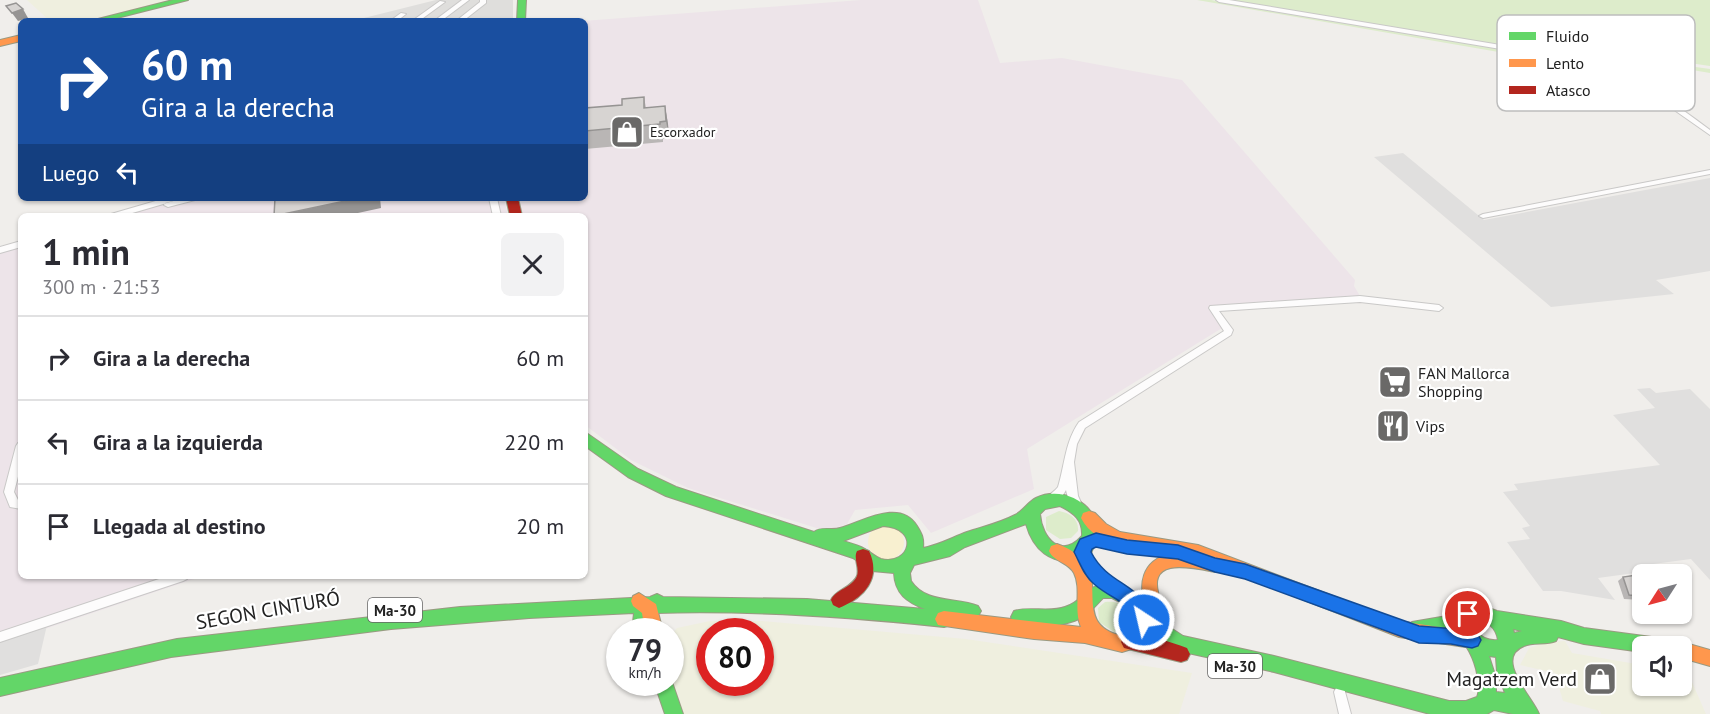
<!DOCTYPE html>
<html lang="es">
<meta charset="utf-8">
<style>
:root{--surface:#fff;--page:#f2f2f3;--text:#2b2b33;--muted:#7c7c81;--line:#e1e1e2}
body{margin:0;font-family:"PT Sans",sans-serif;background:var(--page);color:var(--text);height:100vh;display:flex;flex-direction:column;font-size:22px;white-space:nowrap}
*{box-sizing:border-box;margin:0}
p{font-size:20px;color:var(--muted)}
.icon{flex:none;width:33px;height:33px;fill:none;stroke:currentColor;stroke-width:2;stroke-linecap:round;stroke-linejoin:round}
.map{position:relative;flex:1;overflow:hidden}
.drawer{position:absolute;left:18px;top:213px;width:570px;height:366px;display:flex;flex-direction:column;background:var(--surface);border-radius:9px;box-shadow:0 2px 4px #0004}
.drawer>*{flex:none}
.top-card{position:absolute;left:18px;top:18px;width:570px;height:183px;border-radius:9px;box-shadow:0 2px 4px #0004;background:#1a4fa0;color:#fff;overflow:hidden}
.needle{width:39px;rotate:234deg}
.controls{position:absolute;left:1632px;top:564px;display:grid;gap:12px}
.controls a{display:grid;place-items:center;width:60px;height:60px;border-radius:9px;background:var(--surface);box-shadow:0 2px 4px #0004;font-size:30px}
.speed{position:absolute;left:606px;top:618px;display:flex;gap:12px;font-size:30px;font-weight:700;text-align:center}
.speed>*{display:grid;place-content:center;width:78px;height:78px;border-radius:50%;background:var(--surface);box-shadow:0 2px 4px #0004;line-height:1}
.speed small{font-size:15px;font-weight:400}
.speed .limit{border:9px solid #d22;background:#fff;color:#111}
.pin{position:absolute;display:grid;place-items:center;width:51px;height:51px;color:#fff;margin:-26px;border:3px solid #fff;border-radius:50%;box-shadow:0 2px 6px #0007}
.me{position:absolute;width:66px;margin:-33px;rotate:325deg;stroke-linejoin:round;filter:drop-shadow(0 0 4px #0008)}
.turn{display:flex;align-items:center;gap:21px;height:126px;padding:0 24px;font-size:27px}
.turn .icon{width:78px;height:78px;stroke-width:2.5}
.turn b{display:block;font-size:42px;line-height:51px}
.then{display:flex;align-items:center;height:57px;padding:0 24px;background:#0003;gap:12px;font-size:22px}
.round{display:grid;place-items:center;flex:none;width:63px;height:63px;border-radius:9px;background:var(--page)}
.head{display:flex;align-items:center;justify-content:space-between;height:102px;padding:0 24px}
h1{font-size:36px;font-weight:700;line-height:45px}
ul{padding:0;list-style:none}
li{display:flex;align-items:center;gap:18px;height:84px;padding:0 24px;border-top:2px solid var(--line)}
li div{flex:1}
li b{display:block;font-size:22px}
li em{font-style:normal}
.map>svg:first-child{display:block}
.residential{fill:#dfdedc}
.industrial{fill:#ede4e9}
.farmland{fill:#efefdf;fill-rule:evenodd}
.grass{fill:#ddeccb}
.sand{fill:#f8f0d0}
.parking{fill:#e0dfde}
.lines{fill:none;stroke-linecap:round;stroke-linejoin:round}
.street-casing{stroke:#c9c8c7;stroke-width:2}
.fast-casing{stroke:#999a82;stroke-width:2}
.slow-casing{stroke:#999a82;stroke-width:2}
.jam-casing{stroke:#999a82;stroke-width:2}
.street{fill:#fdfcfc;fill-rule:evenodd}
.fast{fill:#63d668;fill-rule:evenodd}
.slow{fill:#ff974d;fill-rule:evenodd}
.jam{fill:#b3261e;fill-rule:evenodd}
.wall{fill:#b9b6b5}
.shaded-wall{fill:#969493}
.building{fill:#d7d4d2;stroke:#969493;stroke-width:1.5}
.route{fill:#1a73e8;stroke:#114b97;stroke-width:1.5}
.labels{text-anchor:middle;dominant-baseline:central;stroke-width:4.5;stroke-linejoin:round;paint-order:stroke}
.far-poi-label{font-size:14px;fill:#222;stroke:#fff;text-anchor:start}
.shield{fill:#fff;stroke:#646464;stroke-width:1.5}
.shield-label{font-size:15px;font-weight:bold;fill:#222}
.poi-label{font-size:16px;fill:#222;stroke:#fff;text-anchor:start}
.near-street-label{font-size:20px;fill:#222;stroke:#fff}
.near-poi-label{font-size:20px;fill:#222;stroke:#fff;text-anchor:end}
.key{fill:#fff;stroke:#bdbdbd;stroke-width:1.5}
.key-label{font-size:16px;fill:#222}
</style>
<div class="map">
<svg width="1710" height="714" viewBox="0 0 1710 714">
<rect width="100%" height="100%" fill="#f0eeeb"/>
<path class="residential" d="M436,0H513V21H352Z"/>
<path class="industrial" d="M861,0H978L1000,63L1062,58L1182,80L1355,280L1354,286L1360,296L1209,306L1222,328L1027,449L1034,489L931,533L908,505L855,510L847,524L826,531L688,488L631,460L585,425V216H522L517,198H585V21H583Z
M178,198H504L508,216H119Z
M21,245V576H203L0,644V252Z"/>
<path class="farmland" d="M27,0H176L84,21H50Z
M710,621H762L966,639L1192,673L1179,714H684L671,677V635L677,628ZM710,632H760V682H710Z
M1565,641L1572,653L1642,665V686H1682V672L1688,673L1706,714H1601L1600,711L1563,701L1555,673L1520,665L1529,648L1549,642Z"/>
<path class="grass" d="M1197,0H1211L1548,57L1591,66L1592,68Z
M1229,0H1710V66L1593,49L1514,48Z
M1589,52L1710,69V73L1591,53V62L1573,56L1576,53Z
M1059,511C1070,513 1079,519 1078,531L1071,538L1060,539L1046,530V517Z
M1105,602C1119,600 1131,607 1131,622L1125,630L1114,632L1099,622L1098,608Z"/>
<path class="sand" d="M868 542a18 18 0 1 1 36 0a18 18 0 1 1-36 0Z"/>
<path class="parking" d="M1403,153L1484,220L1710,178V271L1656,280L1674,294L1551,307L1374,157Z
M1650,388L1656,393L1690,389L1710,409V580L1691,559L1653,564L1657,570L1598,578L1615,600L1561,591H1543L1507,542L1530,539L1522,528L1530,526L1503,492L1518,490L1514,484L1660,465L1613,415L1655,408L1637,389Z
M47,625L38,664L0,675V641Z"/>
<g class="lines">
<defs>
<path id="street" d="M462,0H469L441,21H434Z
M480,0H486V3L463,21H456L480,2Z
M1216,0H1229L1555,54C1578,59 1601,65 1623,74C1654,89 1682,109 1710,130V135L1670,107L1635,86L1598,69L1555,58L1219,2Z
M440,1L445,2L419,21H412Z
M401,13L406,14L397,21H390Z
M1710,170V174L1483,218L1479,216L1483,214Z
M166,198H178L177,200L122,216H110L111,214Z
M184,198H196L195,200L168,207L164,205L165,203Z
M489,198H497L501,216H493Z
M21,241V247L0,253V247Z
M1360,296L1439,305L1443,308L1439,311L1360,302L1219,311L1233,330L1231,335L1085,428L1077,444L1074,462L1078,496L1083,507L1082,510L1078,511L1074,510L1069,502L1066,490C1062,497 1056,506 1047,503L1046,500C1048,495 1054,492 1058,487C1065,464 1065,442 1079,422L1224,331L1209,308L1210,306Z
M21,442V465L14,492L18,500L21,501V509L10,507L4,492L16,446L18,443Z
M168,576H189L187,579L183,581L0,642V632Z
M1340,686L1344,688L1351,714H1339L1334,692L1336,688Z"/>
<path id="fast" d="M173,0H188L105,21H90Z
M518,0H526L525,21H517Z
M585,432L638,469L676,487L814,532C822,526 831,531 840,528C862,522 900,498 917,526C922,534 924,538 923,548C939,545 951,538 967,532C982,527 1000,523 1015,515C1023,511 1028,502 1036,498C1062,485 1098,504 1098,533C1098,541 1093,546 1091,554L1102,573L1100,578L1094,580L1088,578L1077,559C1051,566 1033,549 1026,524L965,547L950,556L914,565L910,573L911,581C926,604 956,597 978,606L981,611L978,616L972,619L951,616L953,619L950,625L944,627C849,617 753,610 657,613L650,619V632H632L634,613L529,618L391,629L171,657L0,696V678L177,639L460,607L650,597L657,594L663,597L807,599L925,609C907,602 895,594 894,573L872,571L853,558L666,496L628,477L585,446ZM1060,506C1074,513 1083,520 1082,536C1061,559 1042,539 1040,514L1045,509ZM883,526C921,528 910,566 881,559C876,557 870,552 865,549C858,545 850,543 843,541Z
M1114,582L1142,597L1160,621L1183,636L1274,656L1449,701H1466L1477,697L1478,694C1480,678 1475,660 1466,646C1462,640 1458,636 1456,629L1431,635L1418,636L1412,634L1409,628L1412,622L1447,616L1468,607L1481,605L1497,611L1561,621L1584,628L1659,638L1665,640L1668,646H1642V652L1584,644L1558,637L1556,641C1546,645 1534,642 1524,646C1493,658 1533,698 1539,714H1513L1494,710L1487,714H1430L1274,672L1179,651L1148,633L1130,607L1112,598H1103C1098,603 1094,608 1089,612C1074,627 1033,630 1014,623L1011,617L1014,611C1030,606 1049,613 1065,607C1088,599 1082,585 1114,582ZM1474,621C1487,620 1496,627 1498,640C1487,641 1481,637 1474,629ZM1513,629L1522,631L1514,633ZM1489,656L1496,657L1497,672L1505,693L1496,692V678Z
M670,678L672,682L683,714H665L654,682H670Z"/>
<path id="slow" d="M21,35V41L0,46V40Z
M1089,511L1095,513L1106,524L1120,532L1198,545L1399,621L1472,632L1478,634L1481,640L1478,646L1472,648L1399,637L1222,568L1215,572C1190,567 1143,556 1161,601C1163,607 1167,612 1170,618L1167,624L1161,626L1155,624L1152,618V628L1145,642L1138,647L1122,652L1085,643L1034,639L938,625L935,619L938,613L944,611L1081,627C1073,610 1082,589 1074,573C1068,562 1054,562 1049,551L1051,546L1057,544C1124,568 1063,622 1122,636L1133,630L1137,609L1143,607L1147,609C1137,585 1142,561 1169,554C1140,549 1096,548 1081,518L1083,513Z
M639,593L656,604L663,632H645L642,613L633,606L631,601L633,596Z
M1682,642L1710,650V666L1682,658V646H1675Z"/>
<path id="jam" d="M506,198H518L522,216H510Z
M863,549L869,551C882,578 864,598 839,608L833,605L831,600C836,589 852,588 857,576C860,567 853,559 857,551Z
M1130,634C1150,636 1169,641 1187,648L1190,654L1187,660L1181,662L1124,648L1121,642L1124,636Z"/>
</defs>
<use href="#street" class="street-casing"/>
<use href="#fast" class="fast-casing"/>
<use href="#slow" class="slow-casing"/>
<use href="#jam" class="jam-casing"/>
<use href="#street" class="street"/>
<use href="#fast" class="fast"/>
<use href="#slow" class="slow"/>
<use href="#jam" class="jam"/>
</g>
<path class="wall" d="M644,97L646,108L665,106L668,124L669,138L663,139V142L585,149V108L622,105Z
M1642,574V600L1624,599L1618,581L1623,577Z"/>
<path class="shaded-wall" d="M23,9L28,18L18,21L12,13Z
M665,106L668,124L669,138L666,121Z
M359,198H380L381,208L344,216H275Z"/>
<path class="building" d="M16,3L23,9L12,13L6,6Z
M644,97V108L665,106L666,121L660,122V124L585,131V108L622,105V99Z
M275,198H359L274,216Z
M1664,571L1667,574H1642V596L1629,595L1623,577Z"/>
<path class="route" d="M1096,533L1127,540L1178,545L1215,558L1245,564L1419,626L1456,629L1455,625L1459,612L1468,606L1474,609L1477,614L1472,624L1481,640L1478,646L1472,648L1451,644L1419,643L1245,579L1215,572L1178,559L1127,554L1096,547L1092,549L1091,552C1109,587 1142,582 1153,620L1150,625L1144,627L1138,625C1125,597 1115,602 1094,584C1084,576 1080,563 1074,552L1080,539Z"/>
<defs>
<symbol id="shop-square" viewBox="-11 -11 22 22"><rect x="-9" y="-9" width="18" height="18" rx="4" fill="#6a6968" stroke="#fff"/><path d="M-5-2.5h2.3a2.7 3.5 0 0 1 5.4 0H5L5.5 6h-11ZM-1.5-2.5h3a1.5 2.3 0 0 0-3 0Z" fill="#fff"/></symbol>
<symbol id="supermarket-square" viewBox="-11 -11 22 22"><rect x="-9" y="-9" width="18" height="18" rx="4" fill="#6a6968" stroke="#fff"/><path d="M-6-5.5h2.5l.6 2H6L4.5 2H-2.5L-4.4-4H-6ZM-1.5 3.2a1.3 1.3 0 1 0 .1 0ZM3 3.2a1.3 1.3 0 1 0 .1 0Z" fill="#fff"/></symbol>
<symbol id="restaurant-square" viewBox="-11 -11 22 22"><rect x="-9" y="-9" width="18" height="18" rx="4" fill="#6a6968" stroke="#fff"/><path d="M-5-6h1v4h1v-4h1v4h1v-4h1v5L-1.5 .5V6h-2V.5L-5-1ZM5-6V6H3V1.5H1.5Q1.5-4 5-6Z" fill="#fff"/></symbol>
</defs>
<g fill-rule="evenodd">
<use href="#shop-square" x="608" y="113" width="38" height="38"/>
<use href="#supermarket-square" x="1376" y="363" width="38" height="38"/>
<use href="#restaurant-square" x="1374" y="407" width="38" height="38"/>
<use href="#shop-square" x="1581" y="660" width="38" height="38"/>
</g>
<g class="labels">
<g class="far-poi-label">
<text x="650" y="132">Escorxador</text>
</g>
<g class="shield">
<rect x="368" y="598" width="54" height="24" rx="4.5"/>
<rect x="1208" y="654" width="54" height="24" rx="4.5"/>
</g>
<g class="shield-label">
<text x="395" y="610">Ma-30</text>
<text x="1235" y="666">Ma-30</text>
</g>
<g class="poi-label">
<text x="1418" y="373">FAN Mallorca<tspan x="1418" dy="18">Shopping</tspan></text>
<text x="1416" y="426">Vips</text>
</g>
<g class="near-street-label">
<text transform="translate(268 610) rotate(-10)">SEGON CINTURÓ</text>
</g>
<g class="near-poi-label">
<text x="1577" y="679">Magatzem Verd</text>
</g>
</g>
<rect x="1497" y="15" width="198" height="96" rx="9" class="key"/>
<rect x="1509" y="32" width="27" height="8" fill="#63d668"/>
<rect x="1509" y="59" width="27" height="8" fill="#ff974d"/>
<rect x="1509" y="86" width="27" height="8" fill="#b3261e"/>
<g class="key-label">
<text x="1546" y="42">Fluido</text>
<text x="1546" y="69">Lento</text>
<text x="1546" y="96">Atasco</text>
</g>
</svg>
<div class="controls">
<a><svg class="needle" viewBox="-14 -14 28 28"><path d="M0-13l5 13h-10z" fill="#e53935"/><path d="M0 13l5-13h-10z" fill="#7c7c81"/></svg></a>
<a><svg class="icon" aria-label="sound" viewBox="0 0 24 24"><path d="M4 9h4l5-4v14l-5-4H4zM17 9q2 3 0 6"/></svg></a>
</div>
<div class="speed"><div>79<small>km/h</small></div><div class="limit">80</div></div>
<div class="pin" style="left:1468px;top:614px;background:#d93025"><svg class="icon" aria-label="arrive" viewBox="0 0 24 24"><path d="M6 21V4h12l-3 4 3 4H6"/></svg></div>
<svg class="me" style="left:1144px;top:620px" viewBox="-20 -20 40 40"><circle r="17" fill="#1a73e8" stroke="#fff" stroke-width="3"/><path d="M0-11L8 9 0 5-8 9z" fill="#fff"/></svg>
<div class="top-card">
<div class="turn"><svg class="icon" aria-label="right" viewBox="0 0 24 24"><path d="M7 20v-9h11M14 6l5 5-5 5"/></svg><div><b>60 m</b>Gira a la derecha</div></div>
<div class="then">Luego<svg class="icon" aria-label="left" viewBox="0 0 24 24"><path d="M17 20v-9H6M10 6l-5 5 5 5"/></svg></div>
</div>
<section class="drawer">
<div class="head"><div><h1>1 min</h1><p>300 m · 21:53</p></div><a class="round"><svg class="icon" aria-label="close" viewBox="0 0 24 24"><path d="M6 6l12 12M18 6L6 18"/></svg></a></div>
<ul>
<li><svg class="icon" aria-label="right" viewBox="0 0 24 24"><path d="M7 20v-9h11M14 6l5 5-5 5"/></svg><div><b>Gira a la derecha</b></div><em>60 m</em></li>
<li><svg class="icon" aria-label="left" viewBox="0 0 24 24"><path d="M17 20v-9H6M10 6l-5 5 5 5"/></svg><div><b>Gira a la izquierda</b></div><em>220 m</em></li>
<li><svg class="icon" aria-label="arrive" viewBox="0 0 24 24"><path d="M6 21V4h12l-3 4 3 4H6"/></svg><div><b>Llegada al destino</b></div><em>20 m</em></li>
</ul>
</section>
</div>
